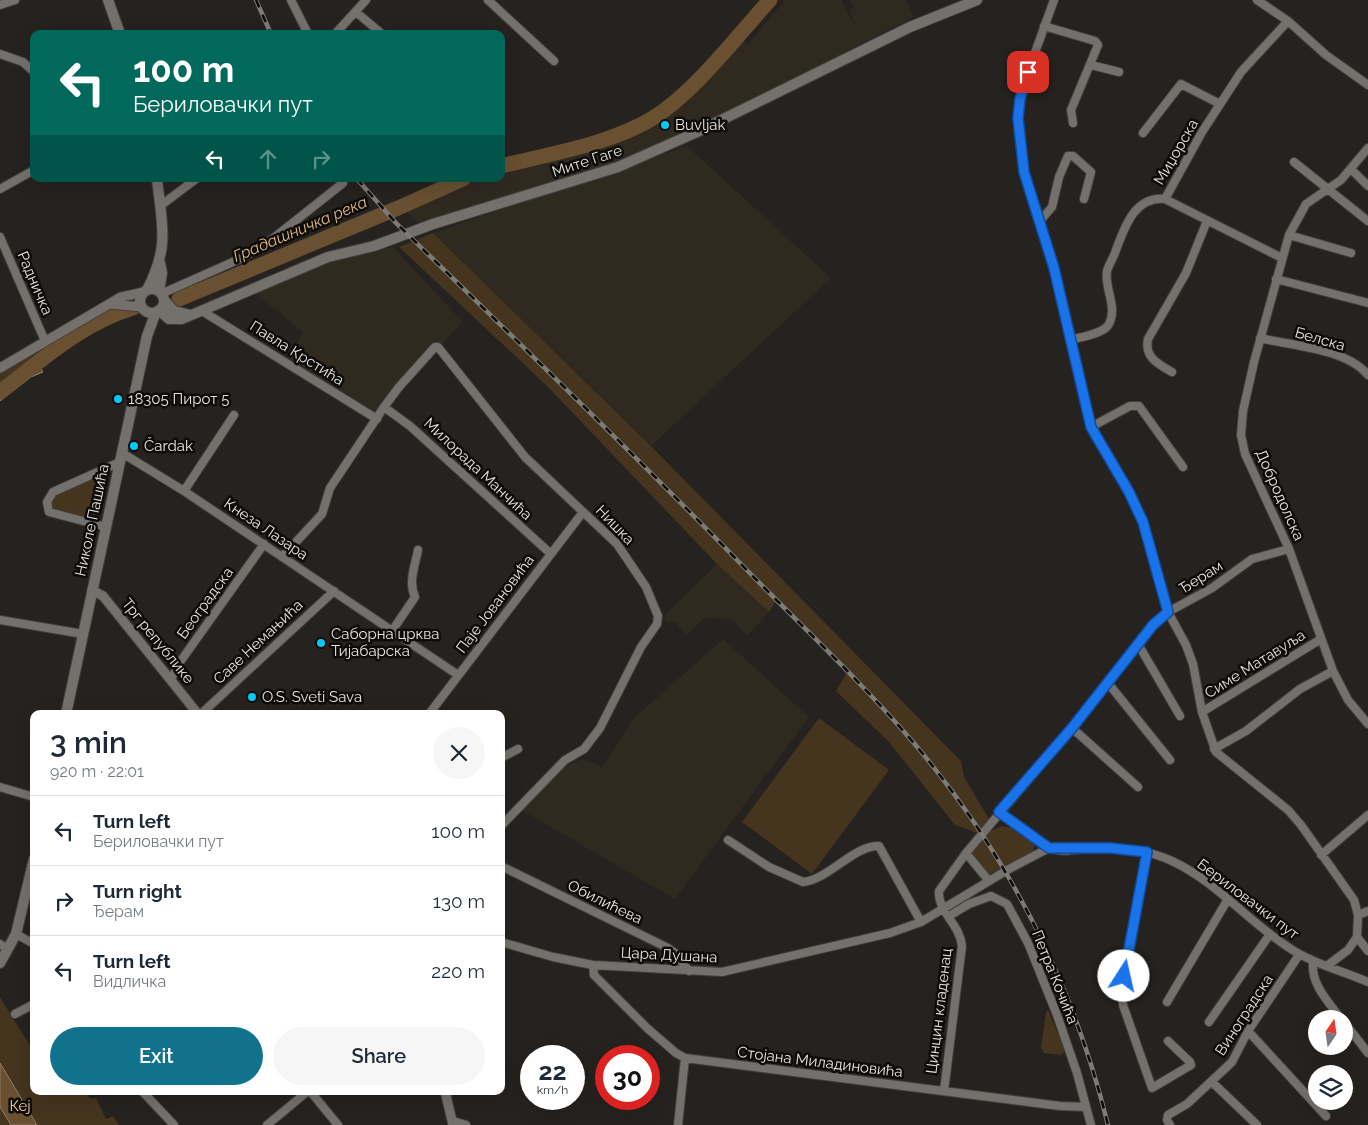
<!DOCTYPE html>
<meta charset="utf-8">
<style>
:root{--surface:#fff;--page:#f6f6f7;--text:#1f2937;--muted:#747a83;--line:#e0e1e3;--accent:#11728e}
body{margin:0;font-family:Raleway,sans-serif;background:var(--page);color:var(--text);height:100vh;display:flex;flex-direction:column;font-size:19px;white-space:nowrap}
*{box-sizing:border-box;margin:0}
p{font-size:16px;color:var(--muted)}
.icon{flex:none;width:28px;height:28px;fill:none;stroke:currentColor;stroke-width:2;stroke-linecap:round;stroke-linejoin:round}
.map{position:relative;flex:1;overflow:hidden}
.panel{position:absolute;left:30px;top:710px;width:475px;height:385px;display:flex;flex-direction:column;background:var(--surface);border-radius:10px;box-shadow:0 5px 20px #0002}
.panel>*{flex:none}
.hud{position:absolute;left:30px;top:30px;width:475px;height:152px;border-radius:10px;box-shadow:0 5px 20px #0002;background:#00695c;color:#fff;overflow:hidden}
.needle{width:32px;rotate:13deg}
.buttons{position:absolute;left:1308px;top:1010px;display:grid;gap:10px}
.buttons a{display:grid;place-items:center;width:45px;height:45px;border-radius:50%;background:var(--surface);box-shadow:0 5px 20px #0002;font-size:25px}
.speed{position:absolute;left:520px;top:1045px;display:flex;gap:10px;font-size:25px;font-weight:700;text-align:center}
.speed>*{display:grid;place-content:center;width:65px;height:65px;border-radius:50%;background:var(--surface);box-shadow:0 5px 20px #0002;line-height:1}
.speed small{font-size:12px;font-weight:400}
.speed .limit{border:8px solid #d22;background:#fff;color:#111}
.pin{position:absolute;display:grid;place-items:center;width:42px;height:42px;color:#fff;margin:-21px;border-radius:10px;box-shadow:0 2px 8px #0006}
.me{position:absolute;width:55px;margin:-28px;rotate:10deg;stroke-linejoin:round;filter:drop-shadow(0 0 4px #0008)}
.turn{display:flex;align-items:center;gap:18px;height:105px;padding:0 20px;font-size:22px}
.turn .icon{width:65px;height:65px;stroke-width:2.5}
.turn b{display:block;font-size:35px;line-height:42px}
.lanes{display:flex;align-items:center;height:48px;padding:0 20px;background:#0003;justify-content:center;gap:25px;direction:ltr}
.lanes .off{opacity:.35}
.round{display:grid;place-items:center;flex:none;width:52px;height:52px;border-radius:26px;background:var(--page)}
.head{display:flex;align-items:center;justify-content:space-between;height:85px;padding:0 20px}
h1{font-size:30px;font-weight:600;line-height:38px}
.primary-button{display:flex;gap:10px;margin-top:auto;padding:10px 20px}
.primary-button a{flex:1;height:58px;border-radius:30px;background:var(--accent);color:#fff;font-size:20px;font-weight:600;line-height:58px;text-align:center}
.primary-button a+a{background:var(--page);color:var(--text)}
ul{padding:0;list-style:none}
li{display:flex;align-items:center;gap:15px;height:70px;padding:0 20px;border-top:1px solid var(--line)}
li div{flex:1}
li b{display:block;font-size:19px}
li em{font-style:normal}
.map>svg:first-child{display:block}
.built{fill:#2f2920}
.green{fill:#45341e}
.water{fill:#685031;stroke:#8e7c66}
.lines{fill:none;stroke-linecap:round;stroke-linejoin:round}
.river{stroke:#685031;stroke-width:15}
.minor-casing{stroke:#423f3d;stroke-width:10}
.tertiary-casing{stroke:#423f3d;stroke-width:11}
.secondary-casing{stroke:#423f3d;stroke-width:12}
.minor{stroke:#74716d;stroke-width:8}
.tertiary{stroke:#74716d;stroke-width:9}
.secondary{stroke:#74716d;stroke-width:10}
.rail-casing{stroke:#7d7b78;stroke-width:4.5}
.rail{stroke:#0d0c0a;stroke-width:2.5;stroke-dasharray:8;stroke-linecap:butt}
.route-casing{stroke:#114b97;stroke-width:12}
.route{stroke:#1a73e8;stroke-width:9}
.poi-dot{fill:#00cbf8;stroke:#0d0c0a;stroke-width:2}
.labels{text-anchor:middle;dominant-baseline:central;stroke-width:5;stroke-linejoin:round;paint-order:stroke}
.poi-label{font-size:15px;fill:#e6e4e1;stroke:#0d0c0a;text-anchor:start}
.street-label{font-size:15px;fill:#e6e4e1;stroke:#0d0c0a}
.park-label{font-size:15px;fill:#f5c993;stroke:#0d0c0a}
.water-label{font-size:16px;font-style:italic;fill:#e3b882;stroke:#0d0c0a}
</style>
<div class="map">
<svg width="1368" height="1125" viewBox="0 0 1368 1125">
<rect width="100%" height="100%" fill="#25221f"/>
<path class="built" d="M785,0H841L858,31L849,10L853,7L850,0H906L914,17L863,42L772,94L672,143L504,201L420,224L407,212L465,183L477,179H501V171L583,152L637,133L669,112L709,75L739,40L748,44Z
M687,146L831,278L651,446L433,233Z
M393,247L463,322L375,414L286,359L303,332L256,294L323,260Z
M717,564L769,612L747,636L731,619L705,618L686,635L674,621L668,624L663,617Z
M723,639L809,717L675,899L521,810L564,766L583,759L602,767L635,717Z"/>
<path class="green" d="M433,233L651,446L961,761L964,777L989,819L977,833L955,825L889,742L836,691L847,672L775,602L769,612L717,564L547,386L399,247Z
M56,339L0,383V371Z
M106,469L94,522L50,512L51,497Z
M819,718L889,770L812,874L742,822Z
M1002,826L1013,828L1034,844V850L1029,854L988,875L970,855L986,833Z
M0,997L34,1052V1091H84L91,1099L96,1098L106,1119L113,1116L119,1125H0Z
M1048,1010L1065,1051L1061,1055L1044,1053L1041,1048L1046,1012Z"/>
<path class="water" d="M36,361L43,372L31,377L0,401V388Z
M0,1063L37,1125H11L0,1107Z"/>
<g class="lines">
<path class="river" d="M501,166C549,154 611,144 653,118C695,92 736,37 770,0
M179,299L398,208L463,179
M0,392C42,360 82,323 133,308"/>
<defs>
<path id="minor" d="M291,0L308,34
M488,0L554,61
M1054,0L1023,86L1019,107L1018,130L1024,172L1054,268L1091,427L1129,492L1143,523L1168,612L1186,645L1193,664L1202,712L1216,752L1288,810L1301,825L1354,900L1358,915L1357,937L1348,950L1328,965
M1257,0L1288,21L1326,55L1368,85
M0,5L15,0
M356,12L382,34
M1044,26L1095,41L1098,45L1071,110L1073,123
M335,34L366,0
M0,54L23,62L34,72
M1091,65L1119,72
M1143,133L1181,84L1220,104
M1368,148L1341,180L1306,204L1289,235L1254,362L1243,411L1241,435L1245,454L1289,549L1333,671L1348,700L1368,724
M1294,162L1368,221
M1351,169L1368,186
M0,189L34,170
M1165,199L1282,258
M160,206L196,179
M1040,221L1052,207L1059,177L1068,156H1073L1091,172L1084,199
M1289,235L1351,253
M0,237L45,341
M1276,279L1368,303
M161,294L242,258L275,237L343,183
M202,311L377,419
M1260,338C1292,346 1346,348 1368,375
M1070,340C1080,337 1104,334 1109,324C1118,307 1104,288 1107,271C1109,264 1114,257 1116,250C1125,226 1135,196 1165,199L1202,132L1241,72L1288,21
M1172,372C1158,364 1144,357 1148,339L1186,273L1207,221
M384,407L410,426L551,554
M1091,427L1130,406H1139L1183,467
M122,453L184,491L458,675
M184,491L234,415
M106,527L49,512L47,502L53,492L120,462
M282,557L322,514L330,488L384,407L399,387L435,347H438L525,457L617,544L646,587L658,616L657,624L641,647L600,728L584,749L565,760L501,826
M0,620L83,634
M392,631L415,597C408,582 415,566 418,550
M1138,644L1180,716
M171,679L180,662L264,544
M1108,683L1170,760
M1202,712L1321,639
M201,714L334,591
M429,714L583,512
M1072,728L1138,787
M1214,749L1246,731L1300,689L1333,671
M501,758L518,749
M0,787L34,797
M999,812C1012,822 1035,842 1049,848C1060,853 1078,849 1090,848C1119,847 1146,849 1172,861C1215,881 1246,919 1285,945C1310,963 1340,970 1368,982
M728,840L769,867L803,882C828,880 854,845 879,846L921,922
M1147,852L1122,992L1123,1005L1152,1088L1191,1065L1190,1062L1168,1041
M966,853L1072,728L1153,625L1168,612L1212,588L1252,559L1289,549
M1321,855L1368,815
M501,866L668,948L675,953L689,971
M1358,915L1368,911
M949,916L969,904L991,896L1007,904L1028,943L1057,1015L1077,1073L1091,1125
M16,934L34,944
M1357,937L1368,951
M501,942L553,957L593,965L722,972L890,933L921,922L1009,869L1049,848
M0,944L3,946
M1313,963C1311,985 1329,1002 1341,1019
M593,965L594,975L647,1028L676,1053L685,1058L1060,1106L1086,1107
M1167,1002L1228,899
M15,1014L34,1004
M1209,1022L1270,934
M1344,1022L1368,1053
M1248,1031L1326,1116
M1212,1082L1257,1125
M142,1091L174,1125
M310,1091L338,1125
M944,1091L962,946C960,924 937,911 939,891L966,853L989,881
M453,1121L466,1125
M267,1125L308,1091
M678,1125L685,1058
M1170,1125L1167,1120L1168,1115L1187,1104L1232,1062L1248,1031L1299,955"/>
<path id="tertiary" d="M110,304L142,307
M0,368L121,297L144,292
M92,590L103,596L198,714
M445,1091L453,1125"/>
<path id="secondary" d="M108,0L120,34
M140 301a12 12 0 1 1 24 0a12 12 0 1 1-24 0Z
M147,290C170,246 162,225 157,179
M159,291L162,273L160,263
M164,300L174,311L191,315
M159,310L169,319H182L328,257L374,246L433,224L618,167L697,132L910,27L977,0
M66,714L147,336L156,312
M0,963L16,934L34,859"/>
</defs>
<use href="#minor" class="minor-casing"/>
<use href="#tertiary" class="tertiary-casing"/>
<use href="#secondary" class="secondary-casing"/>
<use href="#minor" class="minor"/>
<use href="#tertiary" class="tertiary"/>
<use href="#secondary" class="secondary"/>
<defs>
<path id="rail" d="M256,0L271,34
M357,179L396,223C511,335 626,446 738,561C796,621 858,678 913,742C1007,853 1073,983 1108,1125"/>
</defs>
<use href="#rail" class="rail-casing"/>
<use href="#rail" class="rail"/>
</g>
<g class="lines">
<defs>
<path id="route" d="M1028,72L1020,99L1018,118L1024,172L1054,268L1091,427L1129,492L1143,522L1168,612L1153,625L1072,728L999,812L1049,848H1110L1147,852L1124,976"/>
</defs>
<use href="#route" class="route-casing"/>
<use href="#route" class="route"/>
</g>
<g class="poi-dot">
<circle cx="665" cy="125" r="5"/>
<circle cx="118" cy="399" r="5"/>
<circle cx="134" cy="446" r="5"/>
<circle cx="321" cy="643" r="5"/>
<circle cx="252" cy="697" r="5"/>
</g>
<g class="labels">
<g class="poi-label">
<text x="675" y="125">Buvljak</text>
<text x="128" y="399">18305 Пирот 5</text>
<text x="144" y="446">Čardak</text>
<text x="331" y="634">Саборна црква<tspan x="331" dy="17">Тијабарска</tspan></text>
<text x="262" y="697">O.S. Sveti Sava</text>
</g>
<g class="street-label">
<text transform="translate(1176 152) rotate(-60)">Миџорска</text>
<text transform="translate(587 161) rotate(-18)">Мите Гаге</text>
<text transform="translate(35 283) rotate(67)">Радничка</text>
<text transform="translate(1320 339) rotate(16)">Белска</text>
<text transform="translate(297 353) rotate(32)">Павла Крстића</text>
<text transform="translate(478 469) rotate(43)">Милорада Манчића</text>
<text transform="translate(1280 495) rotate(66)">Добродолска</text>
<text transform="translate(92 520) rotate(-78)">Николе Пашића</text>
<text transform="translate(615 525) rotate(46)">Нишка</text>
<text transform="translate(266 529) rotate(34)">Кнеза Лазара</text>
<text transform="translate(1201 577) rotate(-32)">Ђерам</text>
<text transform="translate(205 603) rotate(-54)">Београдска</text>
<text transform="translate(495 604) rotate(-53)">Паје Јовановића</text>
<text transform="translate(158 641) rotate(51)">Трг републике</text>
<text transform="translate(258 642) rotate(-43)">Саве Немањића</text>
<text transform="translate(1255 664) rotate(-32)">Симе Матавуља</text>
<text transform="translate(1248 899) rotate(37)">Бериловачки пут</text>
<text transform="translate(605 902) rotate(26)">Обилићева</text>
<text transform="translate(669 955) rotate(3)">Цара Душана</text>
<text transform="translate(1055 977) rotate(68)">Петра Кочића</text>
<text transform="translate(939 1011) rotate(-83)">Цинцин кладенац</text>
<text transform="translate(1244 1015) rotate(-57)">Виноградска</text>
<text transform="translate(820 1062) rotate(7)">Стојана Миладиновића</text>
</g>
<g class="park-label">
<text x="20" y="1106">Кеј</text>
</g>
<g class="water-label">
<text transform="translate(300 229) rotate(-23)">Градашничка река</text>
</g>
</g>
</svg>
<div class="buttons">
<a><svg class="needle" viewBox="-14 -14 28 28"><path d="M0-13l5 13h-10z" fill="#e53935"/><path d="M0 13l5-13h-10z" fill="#747a83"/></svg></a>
<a><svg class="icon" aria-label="layers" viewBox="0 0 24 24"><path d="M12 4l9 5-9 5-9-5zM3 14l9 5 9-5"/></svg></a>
</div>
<div class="speed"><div>22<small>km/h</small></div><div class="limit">30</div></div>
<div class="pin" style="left:1028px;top:72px;background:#d93025"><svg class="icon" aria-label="arrive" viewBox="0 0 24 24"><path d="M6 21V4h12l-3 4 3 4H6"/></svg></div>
<svg class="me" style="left:1124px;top:976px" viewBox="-20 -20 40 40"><circle r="19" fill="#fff"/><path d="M0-13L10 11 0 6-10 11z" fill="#1a73e8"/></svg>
<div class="hud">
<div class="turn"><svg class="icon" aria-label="left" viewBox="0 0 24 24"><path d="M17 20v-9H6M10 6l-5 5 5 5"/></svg><div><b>100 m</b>Бериловачки пут</div></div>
<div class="lanes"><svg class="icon" aria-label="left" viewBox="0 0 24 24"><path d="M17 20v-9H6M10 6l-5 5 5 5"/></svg><svg class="icon off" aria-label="ahead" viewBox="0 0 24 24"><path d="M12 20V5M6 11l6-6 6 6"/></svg><svg class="icon off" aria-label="right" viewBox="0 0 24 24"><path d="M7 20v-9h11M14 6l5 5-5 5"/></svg></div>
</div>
<section class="panel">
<div class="head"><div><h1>3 min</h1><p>920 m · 22:01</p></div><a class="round"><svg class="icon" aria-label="close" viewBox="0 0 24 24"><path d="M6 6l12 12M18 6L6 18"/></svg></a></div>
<ul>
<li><svg class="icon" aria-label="left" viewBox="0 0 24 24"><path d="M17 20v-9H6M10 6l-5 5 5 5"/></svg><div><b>Turn left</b><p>Бериловачки пут</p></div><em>100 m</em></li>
<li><svg class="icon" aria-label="right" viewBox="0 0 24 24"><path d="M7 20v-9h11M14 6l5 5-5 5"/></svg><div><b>Turn right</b><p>Ђерам</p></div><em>130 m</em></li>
<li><svg class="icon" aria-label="left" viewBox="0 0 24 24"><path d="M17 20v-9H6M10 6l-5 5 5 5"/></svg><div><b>Turn left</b><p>Видличка</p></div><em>220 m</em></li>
</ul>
<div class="primary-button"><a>Exit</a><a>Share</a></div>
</section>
</div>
